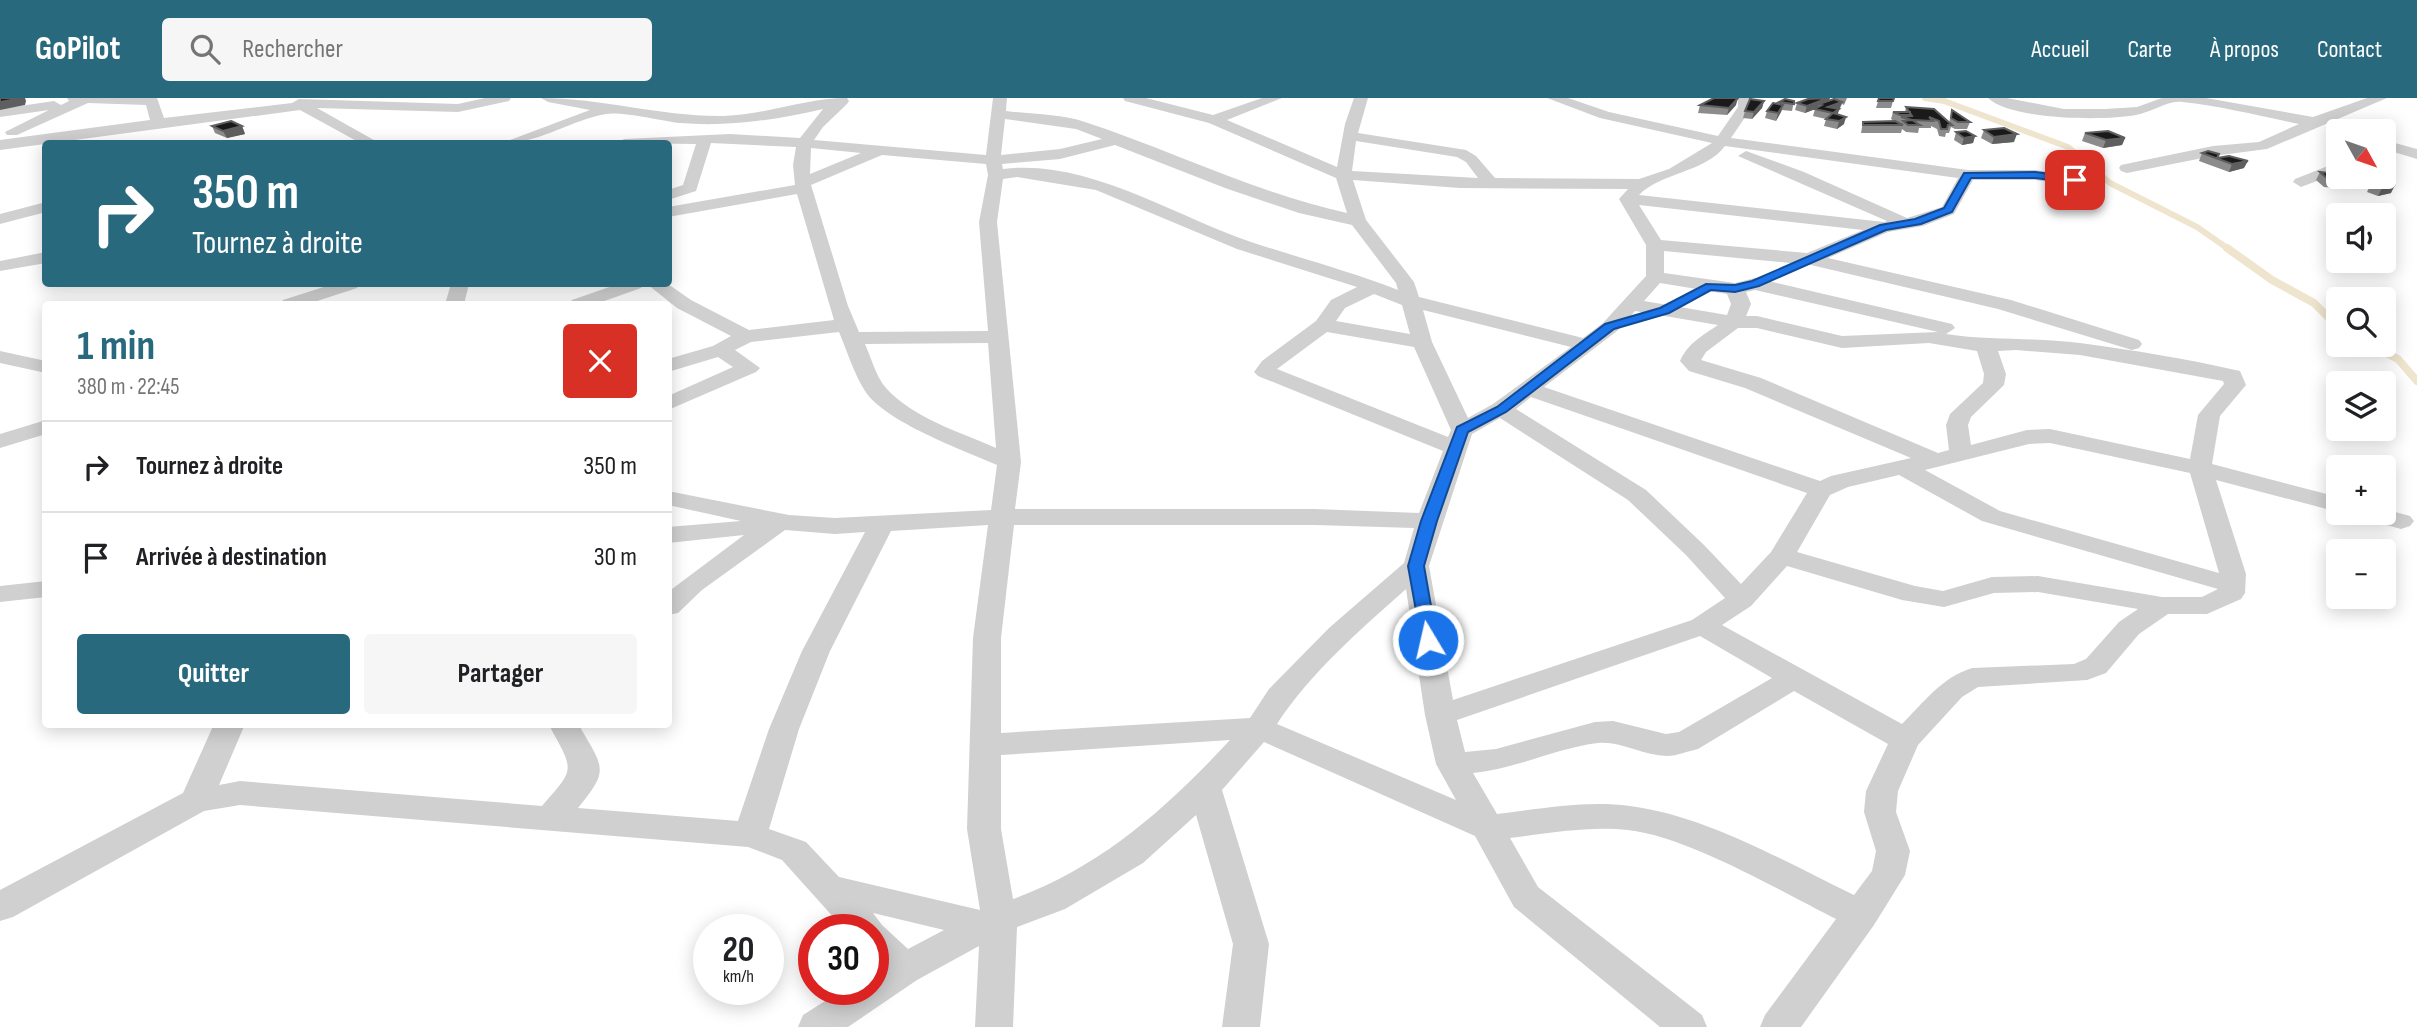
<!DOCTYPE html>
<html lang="fr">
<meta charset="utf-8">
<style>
:root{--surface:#fff;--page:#f6f6f6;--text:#202124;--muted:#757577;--line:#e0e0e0;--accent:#29697d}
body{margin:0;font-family:"Sofia Sans Condensed",sans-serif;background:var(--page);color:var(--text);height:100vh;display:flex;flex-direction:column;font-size:26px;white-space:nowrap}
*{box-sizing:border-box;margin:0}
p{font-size:23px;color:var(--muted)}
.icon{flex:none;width:38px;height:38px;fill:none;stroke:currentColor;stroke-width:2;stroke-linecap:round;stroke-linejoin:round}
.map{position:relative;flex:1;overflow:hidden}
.side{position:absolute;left:42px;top:203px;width:630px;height:427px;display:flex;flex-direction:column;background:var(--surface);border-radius:7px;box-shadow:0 4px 18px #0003}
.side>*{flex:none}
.guide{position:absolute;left:42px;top:42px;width:630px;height:147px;border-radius:7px;box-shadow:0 4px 18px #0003;background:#29697d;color:#fff;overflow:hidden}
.needle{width:46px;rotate:130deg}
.tools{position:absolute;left:2326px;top:21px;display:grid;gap:14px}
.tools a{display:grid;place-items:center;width:70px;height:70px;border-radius:7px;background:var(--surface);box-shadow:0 4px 18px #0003;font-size:35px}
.speed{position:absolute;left:693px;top:816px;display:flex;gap:14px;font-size:35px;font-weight:700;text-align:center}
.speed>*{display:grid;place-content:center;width:91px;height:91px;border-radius:50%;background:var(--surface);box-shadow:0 4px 18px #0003;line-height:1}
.speed small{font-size:18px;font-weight:400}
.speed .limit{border:10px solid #d22;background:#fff;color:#111}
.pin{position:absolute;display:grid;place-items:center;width:60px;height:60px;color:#fff;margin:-30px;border-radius:14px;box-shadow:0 4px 10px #0006}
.me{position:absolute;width:77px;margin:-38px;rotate:351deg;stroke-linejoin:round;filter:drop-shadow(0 0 5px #0008)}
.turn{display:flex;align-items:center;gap:24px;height:147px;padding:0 35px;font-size:32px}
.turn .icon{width:91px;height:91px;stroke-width:2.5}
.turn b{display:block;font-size:49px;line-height:60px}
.round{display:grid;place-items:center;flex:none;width:74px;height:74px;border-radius:7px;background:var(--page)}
.head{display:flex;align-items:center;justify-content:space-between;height:119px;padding:0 35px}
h1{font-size:42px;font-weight:700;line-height:52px;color:var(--accent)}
.action{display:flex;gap:14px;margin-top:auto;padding:14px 35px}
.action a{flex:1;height:80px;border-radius:7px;background:var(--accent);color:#fff;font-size:28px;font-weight:700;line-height:80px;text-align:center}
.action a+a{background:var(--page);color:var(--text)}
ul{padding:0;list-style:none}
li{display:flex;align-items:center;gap:21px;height:91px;padding:0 35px;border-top:2px solid var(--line)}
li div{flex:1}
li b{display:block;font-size:26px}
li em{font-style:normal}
header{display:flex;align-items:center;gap:42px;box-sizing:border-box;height:98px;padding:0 35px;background:var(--accent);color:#fff}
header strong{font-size:33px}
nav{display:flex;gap:38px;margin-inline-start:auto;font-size:24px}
.search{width:490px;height:63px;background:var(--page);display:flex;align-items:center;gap:18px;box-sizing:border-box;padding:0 24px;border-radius:7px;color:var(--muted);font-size:26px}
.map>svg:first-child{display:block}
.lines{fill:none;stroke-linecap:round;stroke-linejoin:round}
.stream-far1{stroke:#efe5ce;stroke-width:6}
.stream{stroke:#efe5ce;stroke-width:8}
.minor{fill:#d0d0d0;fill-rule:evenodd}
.wall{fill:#8c8c8c}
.shaded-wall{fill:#5f5f5f}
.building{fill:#1a1a1a;stroke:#5f5f5f;stroke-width:2}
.route{fill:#1a73e8;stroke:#114b97;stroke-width:2}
</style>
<header>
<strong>GoPilot</strong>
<div class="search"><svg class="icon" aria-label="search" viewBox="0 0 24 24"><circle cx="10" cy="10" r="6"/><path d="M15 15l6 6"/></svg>Rechercher</div>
<nav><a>Accueil</a><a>Carte</a><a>À propos</a><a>Contact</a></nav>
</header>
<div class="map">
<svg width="2417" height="929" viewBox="0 0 2417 929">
<rect width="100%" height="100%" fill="#fff"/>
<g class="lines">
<path class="stream-far1" d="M1925,0L1944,3L2068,49L2110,85L2197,129L2230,152"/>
<path class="stream" d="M2227,150L2272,182L2314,205L2338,229
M2371,247L2398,261L2417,283"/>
<path class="minor" d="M67,0H157L164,20L292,5L299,1L458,6L485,0H511L509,3L458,14L317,10L381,46H362L300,12L0,52V42L150,22L146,7L88,5L17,37H7L5,34L49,12L0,19V11L54,3L61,7L69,3Z
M541,0C602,0 662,19 724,18C765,17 806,0 847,0L849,3L847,6L823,29L814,42L986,57L993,0H1007L1006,13C1031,16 1061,16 1085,24C1173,53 1256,95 1347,115L1336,80L1209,25L1125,3L1123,0H1146L1213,17L1262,0H1282L1227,22L1337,69L1345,26L1354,0H1368L1358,35L1466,52L1476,58L1495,80L1639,81L1669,71L1712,45L1600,20L1547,0H1568L1609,14L1718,38L1738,9V0H1752V9L1731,40L1968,72H2035L2081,79L2083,82L2081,85L2075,87L2035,82H1973L1954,116L1923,128L1888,134L1828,160L2011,202L2139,242L2142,246L2139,250L2132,252L1998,211L1811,167L1664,153V175L1735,185L1755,180L1952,226L1955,230L1946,236C1991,243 2035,239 2080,245C2133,252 2188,261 2240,273L2246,287L2220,318L2212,366L2338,399V414L2216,382L2246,476L2245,495L2241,501L2207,516H2168L2139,536L2106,575L2087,582L1978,589L1962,599L1918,647L1898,693L1896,714L1910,753L1905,777L1874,827L1801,929H1760L1765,917L1836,821C1780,793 1689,739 1628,732C1589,728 1550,735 1510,740L1538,789L1702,917L1707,929H1660L1514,809L1475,738L1264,644L1222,692L1269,846L1260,929H1222L1233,846L1196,717L1143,765L1065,811L1017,829L1013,929H975L979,848L917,882L848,929H798L803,917L844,891H873V872L878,868L873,863V831H844L782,762L748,749L240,707L204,713L13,819L0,823V792L183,695L214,626H245L219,687L240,683L542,708C574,671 575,674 551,631L552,626H583L581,631C605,671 608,673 578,710L738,723L769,631L802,553L865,434L835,436L785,432L702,492L678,515L668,517V494L744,437L668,445V429L741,423L668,407V393L789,417L835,420L991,412L997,367C963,352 885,324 865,293C854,276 847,253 839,234L751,244L735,252L760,270L756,274L668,312V298L733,269L718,259L668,274V261L713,248L731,238L677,210L647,186H668L691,202L749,232L834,222L797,96L668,119V109L795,87L793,67L796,49L711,45L696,93L668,102V92L683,87L696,46L617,45L624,41L730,36L800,40L823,11C775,22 729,29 680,25C662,23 621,13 606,16C568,23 539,46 499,46L590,12L548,4ZM1005,21L1076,31L1102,41L1060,51L1001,57ZM1356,43L1457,59L1466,64L1478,80L1352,73ZM1115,47L1225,90L1299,115L1352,127L1396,185L1398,192C1349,173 1300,160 1251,144C1175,118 1086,60 1003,71L1002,66L1060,61ZM1725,48L1958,80L1942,109L1907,120L1804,74L1746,53L1738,58L1887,123L1884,124L1639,97C1660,75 1706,74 1725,48ZM811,50L861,55L810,76ZM882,57L986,66L988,77L979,124L988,233L859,234L848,208L811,87ZM1017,79L1096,92L1237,151L1357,189L1331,202L1316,223L1262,263L1254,274L1258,278L1443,353L1419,415L1315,411H1015L1021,364L997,124L1003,81ZM1353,82L1460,90L1628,91L1619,101L1646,147V178L1603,225L1583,240L1419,199L1414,184L1366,122ZM1639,107L1863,132L1807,155L1661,142ZM1660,185L1727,196L1731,206L1727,217L1644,203ZM1755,192L1938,234L1842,238L1757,218H1746L1751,206L1746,194ZM1374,196L1402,207L1410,236L1336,223L1345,210ZM1423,212L1571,249L1493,306L1468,320L1432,244ZM1635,213L1718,227C1702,238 1688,245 1680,263L1689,273L1745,290L1911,360L1831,378L1820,383L1544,289L1617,233ZM1738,230H1757L1842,250L1929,245L1977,253L1984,276L1983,285L1950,316L1946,327L1949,352L1938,355L1761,280L1701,262L1706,254ZM1327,234L1414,249L1451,332L1448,339L1277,271ZM988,245L996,350C960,334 913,320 886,290C876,279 871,259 865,246ZM2016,252L2080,257L2223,283L2224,286L2198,317L2190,361L2050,331L2027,332L1971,347L1968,327L1971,319L2004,287L2006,276L1998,253ZM1531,299L1807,395L1771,454L1741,486L1704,447L1646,392L1516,311ZM1500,320L1628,402L1686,457L1725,500L1692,522L1453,602L1429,468L1472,336ZM2050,345L2190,375L2219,475L2000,413L1925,372L2029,346ZM1899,377L1982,423L2218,491L2202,499H2162L2038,478L1992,479L1943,493L1915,488L1797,454L1830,397L1848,389ZM988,427L973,540L967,731L980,812L839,779L806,744L769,731L799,631L830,553L891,433ZM1014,427H1315L1414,430L1404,465L1329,530L1269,591L1250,620L1001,635V540ZM1787,468L1902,502L1944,509L1994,495L2038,494L2138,511L2119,524L2086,561L2074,566L1972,570C1942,579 1923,605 1902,626L1722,527L1751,508ZM1406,491L1425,617L1436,666L1456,702L1277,626C1311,574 1360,532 1406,491ZM1700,538L1772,580L1679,634L1666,636L1613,623L1595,624L1496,651L1465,654L1457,622ZM1794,593L1888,646L1866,693L1864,714L1876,753L1872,773L1854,797C1785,764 1707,718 1630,708C1586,702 1540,711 1497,716L1473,675C1516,671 1556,650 1598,645C1622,643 1643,658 1667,658C1677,658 1688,653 1698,651ZM1230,642C1167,710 1101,769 1013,801L1001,731V657ZM873,815L944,832L908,851L882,827Z
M1988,0H2007L2064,11H2105L2137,9L2162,0H2206L2313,19L2367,0H2387L2267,51L2213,58L2127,75L2121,73L2119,70L2121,67L2213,48L2259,44L2299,26C2260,18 2221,8 2182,4C2168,2 2150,15 2136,17C2105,23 2010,22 1988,0Z
M2384,42L2417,51V61L2384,51Z
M2338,64V75L2301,89L2293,84L2295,81Z
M46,104V114L0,126V116Z
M46,154V165L0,173V163Z
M333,186H359L357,190L308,206H280L283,202Z
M451,186H469L464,206H445Z
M618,186H643L641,190L596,206H569L572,202Z
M0,253L46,263V275L0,265Z
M46,322V336L0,350V336Z
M2384,411L2410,418L2414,423L2410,428L2401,431L2360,420L2357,415H2384Z
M46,483V499L0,504V488Z"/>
</g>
<path class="wall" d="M1835,0H1847L1844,7L1842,6L1837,16L1844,26L1837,31L1824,28L1826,21L1813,18L1815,11L1805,15L1795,12L1797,5L1830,2Z
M1879,0L1893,3L1891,10H1876Z
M1764,3L1762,10L1752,21L1743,20L1745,13Z
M1794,3L1792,13L1782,12L1776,23L1765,20L1767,13L1779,6V4Z
M1700,7H1736L1727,17L1698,15Z
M1906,9L1949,25L1952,12L1970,24L1967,31H1955L1951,29L1949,35H1946L1945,39L1939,38L1937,31L1931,28V30H1919L1918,35L1906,34L1902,31L1901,35H1861L1863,24L1894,23L1891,21L1893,14H1905Z
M212,28H242L245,36L227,40L215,35Z
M1984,32L2014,44L1992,46L1981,40Z
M1956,34L1975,38L1973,45L1962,47L1954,42Z
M2085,35L2125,40L2122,47L2103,50L2082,43Z
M2202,55L2219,56L2218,60L2244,70L2229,74L2199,63Z
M2320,74L2352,84L2348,91L2324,89L2316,82Z
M2383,84L2391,95L2378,98L2367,94L2371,86Z"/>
<path class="shaded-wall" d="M22,0H25L26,3L25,7L0,12V4Z
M1738,0L1736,7L1727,17L1729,10Z
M1828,0H1830L1828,6H1819L1818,10L1805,15L1807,8Z
M1764,3L1762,10L1752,21L1754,14Z
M1842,4L1837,18L1831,22L1833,15L1828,9Z
M1783,7L1781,14L1776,23L1778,15Z
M1846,19L1844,26L1837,31L1839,23Z
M242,28L245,36L227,40L223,33Z
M2017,36L2014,44L1992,46L1994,39Z
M1975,38L1973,45L1962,47L1964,40Z
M2125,40L2122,47L2103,50L2106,42Z
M2248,63L2244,70L2229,74L2232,66Z
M2395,87L2391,95L2378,98L2382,90Z"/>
<path class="building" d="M0,0H22L0,4Z
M1714,0H1738L1729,10L1700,7Z
M1828,0L1807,8L1797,5L1808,1Z
M1879,0H1894L1893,3H1878Z
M1750,1L1764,3L1754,14L1745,13Z
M1785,1L1794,3V6L1779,4Z
M1834,1L1842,4L1828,9L1839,11L1833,15L1846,19L1839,23L1826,21L1833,15L1815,11L1822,7L1819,6Z
M1773,5L1783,7L1778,15L1767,13Z
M1906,9L1934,11L1952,27H1948L1947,31H1941L1939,23L1929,19L1933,23L1912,22L1920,27H1908L1903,23L1912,22L1901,19L1912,18Z
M1952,12L1970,24H1958L1951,20Z
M1893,14H1910V17H1900Z
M231,23L242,28L223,33L212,28Z
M1895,23L1903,27H1863V24Z
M2004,30L2017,36L1994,39L1984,32Z
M1966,33L1975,38L1964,40L1956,34Z
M2108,33L2125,40L2106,42L2085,35Z
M2208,53L2219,56L2217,60L2229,58L2248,63L2232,66L2202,55Z
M2320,74L2338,76V79H2347L2352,84L2328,81Z
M2383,84L2395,87L2382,90L2371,86Z"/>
<path class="route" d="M2035,74L2075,79L2080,82L2075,85L2035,80H1971L1952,114L1921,126L1886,132L1759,188L1735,194L1711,192L1669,215L1614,231L1506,314L1468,334L1437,423L1424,468L1437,542L1428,548L1422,546L1408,468L1421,423L1457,329L1497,309L1605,226L1660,210L1706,186L1735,187L1752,183L1880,127L1915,121L1944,110L1964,75Z"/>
</svg>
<div class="tools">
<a><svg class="needle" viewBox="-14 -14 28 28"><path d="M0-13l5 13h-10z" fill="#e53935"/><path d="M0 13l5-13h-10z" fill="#757577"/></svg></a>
<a><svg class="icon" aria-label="sound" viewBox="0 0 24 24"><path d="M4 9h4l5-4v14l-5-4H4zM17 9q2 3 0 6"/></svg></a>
<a><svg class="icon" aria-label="search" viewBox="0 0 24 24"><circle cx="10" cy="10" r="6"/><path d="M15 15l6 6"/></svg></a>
<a><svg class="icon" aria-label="layers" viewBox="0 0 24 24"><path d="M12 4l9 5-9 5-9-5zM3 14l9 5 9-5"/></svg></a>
<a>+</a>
<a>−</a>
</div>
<div class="speed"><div>20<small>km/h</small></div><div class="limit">30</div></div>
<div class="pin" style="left:2075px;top:82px;background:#d93025"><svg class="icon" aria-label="arrive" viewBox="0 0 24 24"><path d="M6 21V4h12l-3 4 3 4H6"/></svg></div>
<svg class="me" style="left:1428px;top:542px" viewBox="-20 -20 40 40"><circle r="17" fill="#1a73e8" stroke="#fff" stroke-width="3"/><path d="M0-11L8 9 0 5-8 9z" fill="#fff"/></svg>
<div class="guide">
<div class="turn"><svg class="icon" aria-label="right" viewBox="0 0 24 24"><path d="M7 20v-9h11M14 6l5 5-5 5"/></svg><div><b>350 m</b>Tournez à droite</div></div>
</div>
<section class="side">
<div class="head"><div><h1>1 min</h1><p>380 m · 22:45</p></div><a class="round" style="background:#d93025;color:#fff"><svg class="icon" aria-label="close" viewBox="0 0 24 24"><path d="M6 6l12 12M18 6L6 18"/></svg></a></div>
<ul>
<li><svg class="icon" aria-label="right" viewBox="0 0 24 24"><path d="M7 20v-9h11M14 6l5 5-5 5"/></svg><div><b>Tournez à droite</b></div><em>350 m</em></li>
<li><svg class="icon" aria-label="arrive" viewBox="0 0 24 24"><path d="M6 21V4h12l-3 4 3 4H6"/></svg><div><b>Arrivée à destination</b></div><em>30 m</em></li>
</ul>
<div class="action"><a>Quitter</a><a>Partager</a></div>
</section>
</div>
